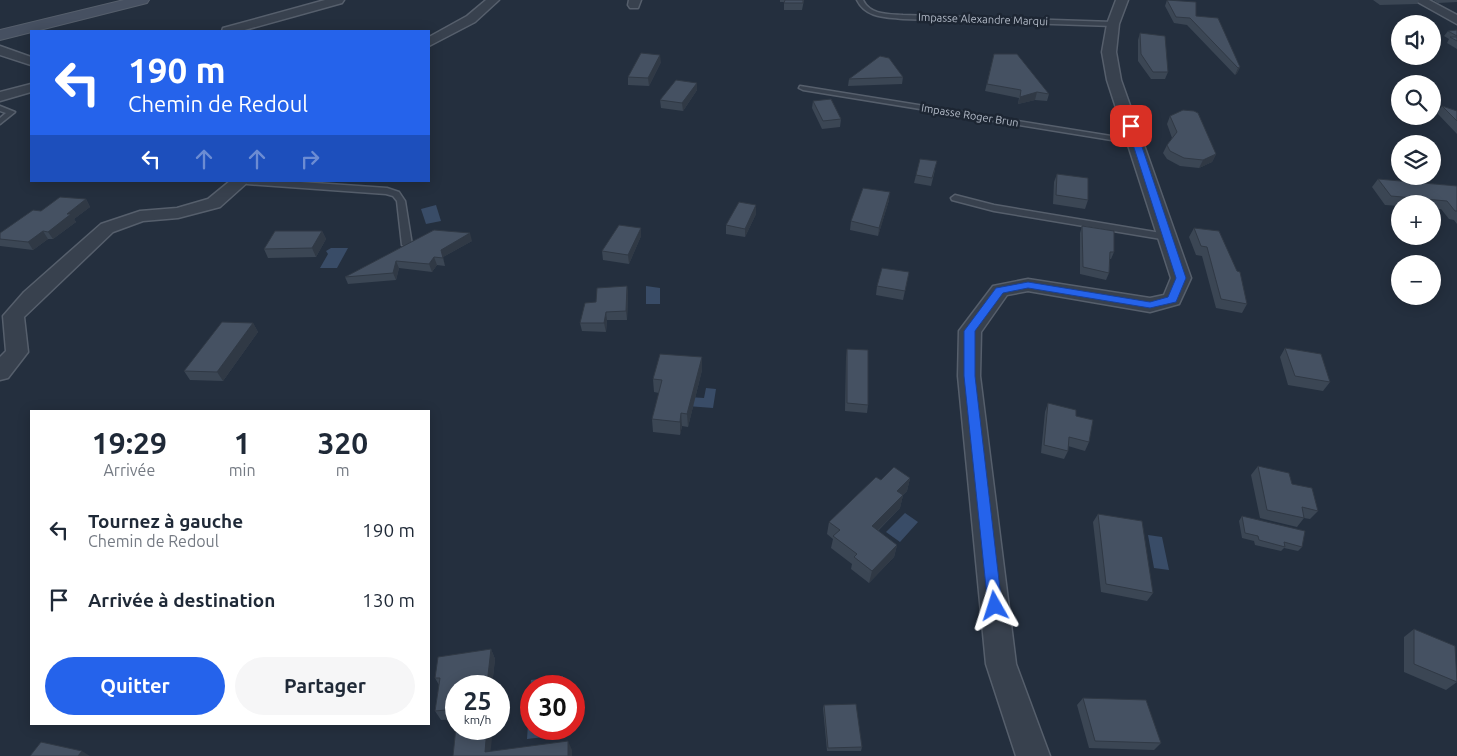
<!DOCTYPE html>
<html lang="fr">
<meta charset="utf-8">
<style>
:root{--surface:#fff;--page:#f6f6f7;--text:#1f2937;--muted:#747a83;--accent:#2563eb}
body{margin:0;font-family:Ubuntu,sans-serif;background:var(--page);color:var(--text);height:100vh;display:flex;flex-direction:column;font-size:19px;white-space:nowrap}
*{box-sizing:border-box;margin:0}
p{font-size:16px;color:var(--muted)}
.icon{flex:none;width:28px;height:28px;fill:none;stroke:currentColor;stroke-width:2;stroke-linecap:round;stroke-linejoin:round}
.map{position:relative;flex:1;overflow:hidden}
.side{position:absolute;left:30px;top:410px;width:400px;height:315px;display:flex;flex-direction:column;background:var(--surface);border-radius:0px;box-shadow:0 2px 12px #0003}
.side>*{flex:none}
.banner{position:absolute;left:30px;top:30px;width:400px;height:152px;border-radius:0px;box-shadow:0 2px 12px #0003;background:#2563eb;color:#fff;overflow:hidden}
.fabs{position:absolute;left:1391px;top:15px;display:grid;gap:10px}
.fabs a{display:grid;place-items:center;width:50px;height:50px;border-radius:50%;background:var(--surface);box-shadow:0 2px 12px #0003;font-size:25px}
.speed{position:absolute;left:445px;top:675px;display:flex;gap:10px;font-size:25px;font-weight:700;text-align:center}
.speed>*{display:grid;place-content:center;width:65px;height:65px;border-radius:50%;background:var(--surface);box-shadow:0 2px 12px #0003;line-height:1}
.speed small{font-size:12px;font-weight:400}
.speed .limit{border:8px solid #d22;background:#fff;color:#111}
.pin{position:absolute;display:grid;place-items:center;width:42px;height:42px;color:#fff;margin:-21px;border-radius:10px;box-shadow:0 2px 8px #0006}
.me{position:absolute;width:55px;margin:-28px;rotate:354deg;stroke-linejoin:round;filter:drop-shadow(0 0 4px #0008)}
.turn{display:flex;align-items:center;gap:18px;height:105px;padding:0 15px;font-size:22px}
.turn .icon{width:65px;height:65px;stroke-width:2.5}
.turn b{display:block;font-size:35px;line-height:42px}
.lanes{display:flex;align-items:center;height:48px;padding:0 15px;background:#0003;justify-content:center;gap:25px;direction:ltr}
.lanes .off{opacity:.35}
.eta{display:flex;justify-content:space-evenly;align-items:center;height:85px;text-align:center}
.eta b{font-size:30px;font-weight:700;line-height:35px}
.button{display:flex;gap:10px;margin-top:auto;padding:10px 15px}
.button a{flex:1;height:58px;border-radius:30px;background:var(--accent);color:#fff;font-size:20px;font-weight:700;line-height:58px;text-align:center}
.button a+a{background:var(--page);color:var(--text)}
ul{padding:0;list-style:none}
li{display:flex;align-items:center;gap:15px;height:70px;padding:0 15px}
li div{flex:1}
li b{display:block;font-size:19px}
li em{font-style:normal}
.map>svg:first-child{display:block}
.water{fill:#394c67}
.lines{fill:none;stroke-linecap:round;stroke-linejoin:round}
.service-casing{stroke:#565f6c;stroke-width:3}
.minor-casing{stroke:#565f6c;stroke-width:3}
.secondary-casing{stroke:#565f6c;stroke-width:2}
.service{fill:#38414e;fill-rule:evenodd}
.minor{fill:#38414e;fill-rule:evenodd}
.secondary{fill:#465061;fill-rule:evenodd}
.wall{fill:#3b4654}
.shaded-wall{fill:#303945}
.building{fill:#455162;stroke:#303945}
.route{fill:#2563eb;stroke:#184099}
.labels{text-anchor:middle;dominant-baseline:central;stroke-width:5;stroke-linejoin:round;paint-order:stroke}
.far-street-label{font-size:11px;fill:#b4bcc9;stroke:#1d2633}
</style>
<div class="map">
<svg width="1457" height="756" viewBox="0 0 1457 756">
<rect width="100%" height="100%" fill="#242f3e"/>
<path class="water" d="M436,205L441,221L426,224L421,209Z
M331,248H348L337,268H320L328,254L326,251Z
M646,286L660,288V304H646Z
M706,388L716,389L713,408L687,406L689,397L704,398Z
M905,513L918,522L900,542L886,532Z
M1148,535L1162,537L1169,570L1154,568Z
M563,676L562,686H531V729H561V735L527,739L531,680Z"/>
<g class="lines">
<defs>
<path id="service" d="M857,0H863C870,15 888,14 903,15L1113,22L1116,24L1113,26L903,19C885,17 866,18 857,0Z
M800,86L1136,140L1140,142L1136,144L803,90L799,88Z
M0,106L15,112L0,124V118L6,113L0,111Z
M243,181H286L387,188L399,192L405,201L412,245L407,248L402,245L397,201L393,196L386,194L247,184Z
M955,195L994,205L1167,234L1172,237L1167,240L994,211L952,200L951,198Z"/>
<path id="minor" d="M325,0H344L342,3L241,31H222L223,28Z
M486,0H499L475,22L429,46V37L467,16Z
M629,0H641L638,8H630L628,5Z
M1116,0H1128L1119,24L1116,52L1121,80L1191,278L1179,304L1150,312L1028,291L1007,295L981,332L980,376L1016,664L1050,756H1016L986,664L958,376L959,331L993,286L1028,279L1150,298L1164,295L1171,278L1107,80L1102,52L1107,24Z
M1414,0H1429L1457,15V24Z
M0,46L31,57V65L0,55Z
M31,84V92L0,101V92Z
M230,181H249L220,207L178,218L143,221L113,232L24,317L28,352L8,378L0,380V357L6,351L3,316L24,292L101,224L140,211L177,208L208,199Z"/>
<path id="secondary" d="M124,0H149L147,3L0,40V30Z"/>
</defs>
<use href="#service" class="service-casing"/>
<use href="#minor" class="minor-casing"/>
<use href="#secondary" class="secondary-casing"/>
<use href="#service" class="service"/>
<use href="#minor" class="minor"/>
<use href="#secondary" class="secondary"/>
</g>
<path class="wall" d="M780,0H804L802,10H784V2H780Z
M1167,0L1196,16L1240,67L1237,73L1235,75L1187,25L1174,23L1165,6Z
M1373,0H1419L1417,4L1380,5Z
M1433,0H1457V2L1438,3Z
M1457,30V49L1447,43L1449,39L1444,36L1448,31Z
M1140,33L1168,72L1165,79H1151L1138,61V40Z
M994,54L1049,94L1047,101L1035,100L1018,104L1019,98L985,91Z
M661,62L649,86L628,85V77Z
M903,77L902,84L848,86L849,79Z
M697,83V90L683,111L661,108L660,100Z
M813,101L841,119L840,127L822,129L812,108Z
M1442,106L1457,111V134L1437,113Z
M1170,116L1216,154L1212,162L1199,168L1180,166L1167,159L1163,153L1167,145L1172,138L1167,124Z
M935,170L931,186L914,183L916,175Z
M1057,174L1088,200L1085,209L1053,204L1054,182Z
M1378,179L1457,186V224L1454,220L1449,219L1441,209H1432V204H1400V206L1385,205L1372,187Z
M86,199L90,207L74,219L76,222L53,239H48L33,250L0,246V233L41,211Z
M889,200L878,236L850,230L851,221Z
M756,214L745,237L726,234V225Z
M1082,226L1114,252L1111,259H1110L1109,273L1106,280L1080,274V233Z
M641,228V236L629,264L603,260L602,251Z
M1194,228L1247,304L1242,313L1216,308L1202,256L1196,255L1189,237Z
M434,230L472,241L443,257L445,266L437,265L432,272L399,268L396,280L348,284L345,277Z
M322,231L326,239L316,257L268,258L264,249Z
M909,272L903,300L876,295L877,286Z
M627,286L628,295L627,320H607L606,332L582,331L580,323L596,302Z
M253,323L258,332L223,381L190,380L184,371Z
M1285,348L1330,382L1323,391L1288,385L1280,357Z
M847,349L868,405L867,413L845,411L846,357Z
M702,357V370L688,427L682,426L680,435L653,432L652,419L659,393L654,392L653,379Z
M1048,403L1076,416L1089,442L1085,451L1068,446V451L1064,459L1041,453L1045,412Z
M1258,466L1292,484L1318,511L1310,519L1304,518L1297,527L1260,518L1251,475Z
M910,478L907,491L903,495L900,508L878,531L897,545L894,557L869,583L851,569L852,564L831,548L833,539L827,534L829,522L881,480Z
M1098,514L1153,593L1147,601L1101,592L1093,522Z
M1242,516L1302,547L1298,551L1284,548L1281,551L1255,545L1254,541L1242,538L1239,521Z
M1414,629L1457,682L1446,690L1404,672V637Z
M491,649L495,659L492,686H456V719L441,720L435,711L439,685L435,678Z
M1083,698L1161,743L1154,750L1089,748L1077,705Z
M824,705L862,747L861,751H827L823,708Z"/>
<path class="shaded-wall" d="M660,55L661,62L649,86L648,78Z
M1240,67L1237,73L1235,75L1238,68Z
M697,83V90L683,111L682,103Z
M1037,92L1035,100L1018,104L1020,97Z
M1216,154L1212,162L1199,168L1203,160Z
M890,192L889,200L878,236L879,228Z
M86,199L90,207L74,219L76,222L53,239L48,232L67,214Z
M756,205V214L745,237V229Z
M641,228V236L629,264L628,255Z
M43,231L48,239L33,250L28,242Z
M322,231L326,239L316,257L312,248Z
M470,233L472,241L443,257L445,266L441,250Z
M434,257L437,265L432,272L429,264Z
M396,261L399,268L396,280L393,273Z
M627,286L628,295L627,320L626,311Z
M606,312L607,320L606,332L604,323Z
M253,323L258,332L223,381L217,372Z
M702,357V370L688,427L687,414Z
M681,413L682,426L680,435V422Z
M910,478L907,491L894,504L897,491Z
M903,495L900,508L869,539L872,526Z
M897,545L894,557L869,583L872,571Z
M491,649L495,659L492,686H488L487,684Z
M487,729H493L490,756L485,752Z
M568,741L572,750V756H568Z
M82,751L90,756H78Z"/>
<path class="building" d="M785,0H803V3H784Z
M1167,0L1196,2V16L1218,18L1240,67L1238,68L1190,18L1176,17Z
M1457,30V36L1448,31Z
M1140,33L1165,36L1168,72H1153L1141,54Z
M1450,37H1457V41Z
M641,53L660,55L648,78L628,77Z
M994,54H1017L1049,94L1037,92L1020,97L1021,90L987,84Z
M880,56L889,58L903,77L849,79Z
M676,80L697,83L682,103L660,100Z
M831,99L841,119L823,121L813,101Z
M1442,106L1457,111V121Z
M1183,110L1194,111L1198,113L1216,154L1203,160L1184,158L1170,151L1167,145L1177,132L1170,116Z
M920,159L937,161L932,178L916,175Z
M1057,174L1088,178V200L1056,195Z
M1378,179L1457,186V211H1455L1447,201L1391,196Z
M863,188L890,192L879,228L851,221Z
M60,197L86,199L67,214H71L48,232L43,231L28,242L0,239V233L33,210L41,211Z
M739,202L756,205L745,229L726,225Z
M619,225L641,228L628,255L602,251Z
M1082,226L1114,231V252H1110L1109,273L1083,267Z
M1194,228L1219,231L1237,271L1240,272L1247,304L1221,299L1207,247L1201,246Z
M434,230L470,233L441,250L443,258L434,257L429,264L396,261L393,273L345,277Z
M275,231H322L312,248L264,249Z
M882,268L909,272L905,291L877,286Z
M627,286L626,311L606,312L604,323H580L585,303L596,302L597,288Z
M222,322L253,323L217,372L184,371Z
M1285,348L1321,354L1330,382L1295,376Z
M847,349L868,350V405L847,403Z
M660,354L702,357L687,414L681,413L680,422L652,419L662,380L653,379Z
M1048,403L1076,410V416L1093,420L1089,442L1069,437L1068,451L1044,445Z
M1258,466L1289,473L1292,484L1312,488L1318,511L1302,507L1304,518L1267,510Z
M894,467L910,478L897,491L903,495L872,526L897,545L872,571L854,557L857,554L833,536L840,530L829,522L876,477L881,480Z
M1098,514L1142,521L1153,593L1106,584Z
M1242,516L1305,531L1302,547L1284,542L1285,547L1259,540L1258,536L1245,533Z
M1414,629L1455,646L1457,682L1414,664Z
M491,649L487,684H491V686H456V709L435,711L440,678H435L438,657Z
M1083,698L1146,700L1161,743L1095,741Z
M856,704L862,747L828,748L824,705Z
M456,727V729H487L485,752L568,741V756H453Z
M41,742L82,751L78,756H30Z"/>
<path class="route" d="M1131,124L1135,126L1186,278L1176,302L1150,308L1028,288L1003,293L975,331V376L1002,606L1000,611L995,613L990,611L988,606L964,376V331L996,288L1028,282L1150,302L1168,297L1176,278L1127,126Z"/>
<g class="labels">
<g class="far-street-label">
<text transform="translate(983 19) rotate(2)">Impasse Alexandre Marqui</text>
<text transform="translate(970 115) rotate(9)">Impasse Roger Brun</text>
</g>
</g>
</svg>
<div class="fabs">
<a><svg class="icon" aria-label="sound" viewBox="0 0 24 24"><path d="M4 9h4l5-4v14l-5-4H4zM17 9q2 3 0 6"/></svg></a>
<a><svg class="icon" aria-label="search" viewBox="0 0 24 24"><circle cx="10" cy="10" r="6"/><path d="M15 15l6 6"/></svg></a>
<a><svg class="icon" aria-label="layers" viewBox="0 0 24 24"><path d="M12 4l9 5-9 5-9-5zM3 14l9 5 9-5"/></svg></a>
<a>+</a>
<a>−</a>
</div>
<div class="speed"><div>25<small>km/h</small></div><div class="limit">30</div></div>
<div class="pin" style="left:1131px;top:126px;background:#d93025"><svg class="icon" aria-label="arrive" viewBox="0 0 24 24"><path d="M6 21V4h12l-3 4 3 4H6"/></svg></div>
<svg class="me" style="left:995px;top:606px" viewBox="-20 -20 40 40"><path d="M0-17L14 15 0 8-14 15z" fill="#2563eb" stroke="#fff" stroke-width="4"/></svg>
<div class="banner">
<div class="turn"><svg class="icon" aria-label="left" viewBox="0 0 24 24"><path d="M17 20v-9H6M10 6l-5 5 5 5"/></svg><div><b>190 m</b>Chemin de Redoul</div></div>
<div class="lanes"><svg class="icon" aria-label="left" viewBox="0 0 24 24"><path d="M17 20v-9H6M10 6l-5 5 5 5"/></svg><svg class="icon off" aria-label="ahead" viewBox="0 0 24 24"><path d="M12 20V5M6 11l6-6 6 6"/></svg><svg class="icon off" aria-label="ahead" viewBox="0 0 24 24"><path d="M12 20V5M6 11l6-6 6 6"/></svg><svg class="icon off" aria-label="right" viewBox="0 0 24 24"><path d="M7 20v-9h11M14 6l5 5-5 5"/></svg></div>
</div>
<section class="side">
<div class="eta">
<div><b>19:29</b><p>Arrivée</p></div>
<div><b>1</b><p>min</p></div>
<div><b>320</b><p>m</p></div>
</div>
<ul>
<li><svg class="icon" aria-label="left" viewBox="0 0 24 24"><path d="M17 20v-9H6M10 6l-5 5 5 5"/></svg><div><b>Tournez à gauche</b><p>Chemin de Redoul</p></div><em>190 m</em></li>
<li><svg class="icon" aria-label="arrive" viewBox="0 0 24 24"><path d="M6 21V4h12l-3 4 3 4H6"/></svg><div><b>Arrivée à destination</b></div><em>130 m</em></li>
</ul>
<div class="button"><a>Quitter</a><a>Partager</a></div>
</section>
</div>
